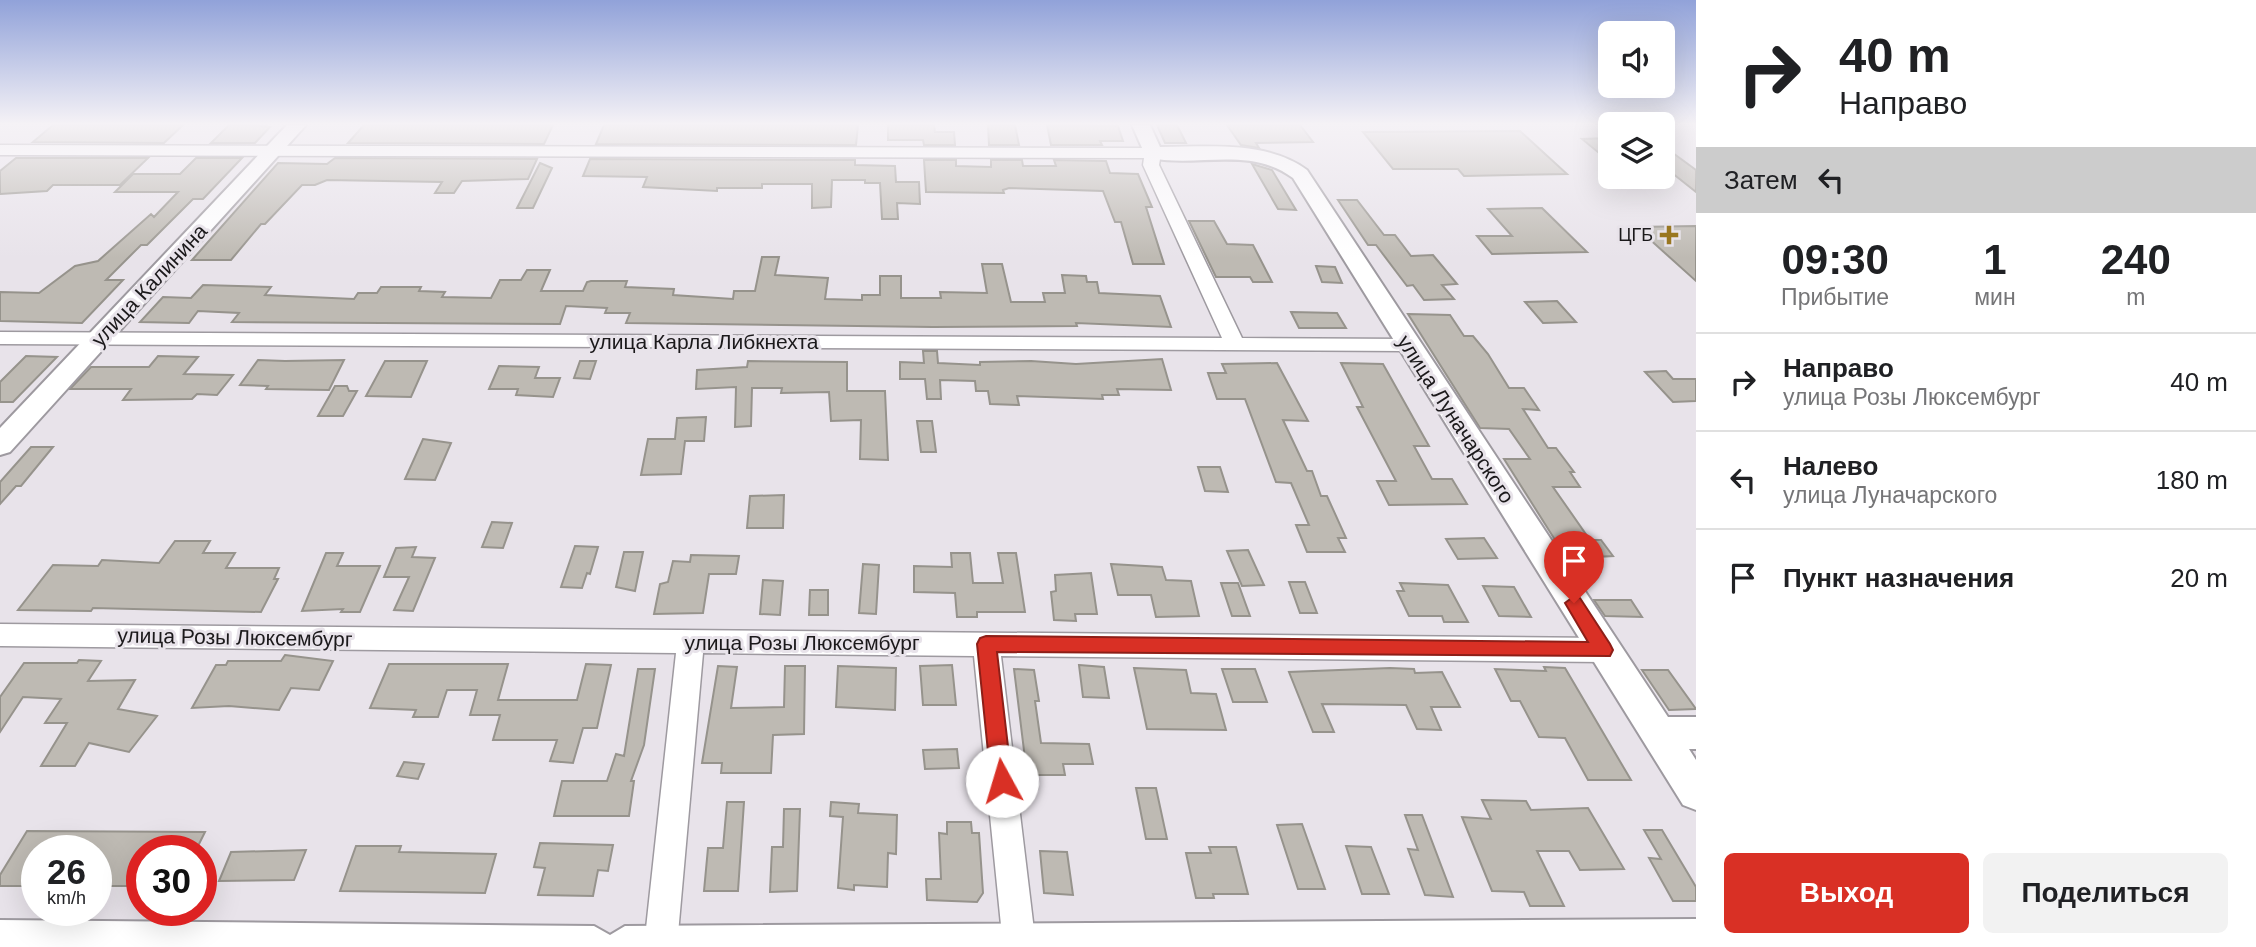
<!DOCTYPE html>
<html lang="ru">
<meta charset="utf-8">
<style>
:root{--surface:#fff;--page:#f2f2f2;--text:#202124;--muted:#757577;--line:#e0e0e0;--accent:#d93025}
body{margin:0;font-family:Helvetica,sans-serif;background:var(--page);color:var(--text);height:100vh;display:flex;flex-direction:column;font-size:26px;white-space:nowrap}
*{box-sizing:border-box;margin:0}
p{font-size:23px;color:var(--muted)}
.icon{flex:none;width:38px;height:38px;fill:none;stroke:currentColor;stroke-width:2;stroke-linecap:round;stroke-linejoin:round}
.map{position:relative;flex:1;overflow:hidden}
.sheet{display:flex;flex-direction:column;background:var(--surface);width:560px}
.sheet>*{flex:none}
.guide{background:#fff;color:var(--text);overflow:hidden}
.fabs{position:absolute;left:1598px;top:21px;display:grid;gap:14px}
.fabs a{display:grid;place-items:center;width:77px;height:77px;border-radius:10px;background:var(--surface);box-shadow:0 7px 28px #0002;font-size:35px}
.speed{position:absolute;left:21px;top:835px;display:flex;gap:14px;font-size:35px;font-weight:700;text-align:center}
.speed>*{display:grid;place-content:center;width:91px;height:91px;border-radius:50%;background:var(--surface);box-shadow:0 7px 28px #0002;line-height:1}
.speed small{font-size:18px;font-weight:400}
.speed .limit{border:10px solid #d22;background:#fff;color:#111}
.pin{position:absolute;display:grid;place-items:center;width:60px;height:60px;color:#fff;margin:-72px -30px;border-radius:50% 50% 50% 0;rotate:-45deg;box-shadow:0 0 7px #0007}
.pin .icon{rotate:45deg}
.me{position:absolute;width:77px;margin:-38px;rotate:354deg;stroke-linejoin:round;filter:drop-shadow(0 0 5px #0008)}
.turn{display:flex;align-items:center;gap:24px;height:147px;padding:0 28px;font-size:32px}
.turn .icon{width:91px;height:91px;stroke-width:2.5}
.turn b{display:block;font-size:49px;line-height:60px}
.then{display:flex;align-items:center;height:66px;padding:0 28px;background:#0003;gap:14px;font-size:26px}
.eta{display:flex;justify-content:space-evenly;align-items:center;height:119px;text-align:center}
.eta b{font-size:42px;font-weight:800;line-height:49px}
.primary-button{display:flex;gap:14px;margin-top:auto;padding:14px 28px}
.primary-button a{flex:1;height:80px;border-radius:10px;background:var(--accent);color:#fff;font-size:28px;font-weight:800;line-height:80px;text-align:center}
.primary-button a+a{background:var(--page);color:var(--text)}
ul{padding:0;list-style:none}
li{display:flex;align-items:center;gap:21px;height:98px;padding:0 28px;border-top:2px solid var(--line)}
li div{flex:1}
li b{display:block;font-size:26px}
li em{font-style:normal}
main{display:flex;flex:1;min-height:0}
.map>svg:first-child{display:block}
.building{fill:#bebab3;stroke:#96938c;stroke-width:2}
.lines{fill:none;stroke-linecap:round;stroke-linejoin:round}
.minor-casing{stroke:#9e9aa0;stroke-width:3}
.tertiary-casing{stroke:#9e9aa0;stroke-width:4}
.minor{fill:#fff;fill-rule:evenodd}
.tertiary{fill:#fff;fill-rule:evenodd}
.route{fill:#d93025;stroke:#8d1f18;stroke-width:2}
.poi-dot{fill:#997721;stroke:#e8e3ea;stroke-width:2.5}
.labels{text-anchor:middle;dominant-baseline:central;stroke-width:6;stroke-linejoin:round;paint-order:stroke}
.far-poi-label{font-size:18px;fill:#1b191b;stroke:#e8e3ea;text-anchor:end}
.street-label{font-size:21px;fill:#1b191b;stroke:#e8e3ea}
</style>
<main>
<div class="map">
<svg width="1696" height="947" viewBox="0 0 1696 947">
<rect width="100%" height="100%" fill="#e8e3ea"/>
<path class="building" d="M53,125H183L164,143L33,142Z
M229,125H252L270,127L255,143H211Z
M364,125H553L544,144L348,143Z
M604,125H858L856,145L596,144Z
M888,125H934L935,132H954L955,145H924L923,140H888Z
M988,125H1015L1019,145H989Z
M1047,125L1118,126L1123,141H1100L1102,145H1051Z
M1157,125H1177L1186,143H1165Z
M1227,125H1300L1313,142L1256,143L1259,148L1241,145Z
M1520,131L1567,174L1464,176L1458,169H1393L1363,132Z
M1610,138V162L1582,139Z
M1662,145L1696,170V192L1662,165Z
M16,158H148L120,185H53L47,191L0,194V171Z
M196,158H242L203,199H193L147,245H141L106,280H123L82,323L0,321V292L39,293L75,266L98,261L151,214L154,217L178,192H115L133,174H180Z
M335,158L537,159L528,179L462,181L454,193H435L442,182L327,180L315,185H302L265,224H261L231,260H192L278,163L327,164Z
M590,159L855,160V165L895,166L896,182H919L920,204L897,203L898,219H882L880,183H865V180H832L831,207L812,208V184H762V188H717V191L643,187L647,177L583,176Z
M924,160H956V166L991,167V160H1022L1023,166H1056L1054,160L1106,161L1110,173L1138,174L1152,207H1146L1164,264H1133L1121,222H1115L1103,191L1009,188L1003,190L1004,193L926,192Z
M540,163L552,168L533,208H517Z
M1252,164L1272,170L1296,210L1278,209Z
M1338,200H1357L1384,235H1395L1411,256L1433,255L1457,284L1442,285L1454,299L1424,300L1413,285L1407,286L1376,245H1368Z
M1542,208L1587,252L1492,254L1477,236H1512L1488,209Z
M1189,221H1214L1227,244L1253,245L1272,282H1253L1250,277H1216Z
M1696,226V281L1636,227Z
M762,257H779L775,275L828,278L825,299L862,300V295H880V276H901V298H941L940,292L987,293L982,264H1002L1011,302H1045L1043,293H1065L1062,275L1086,276L1087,282H1097L1099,293L1160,296L1171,327L1076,323L1077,326L933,327L626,323L630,313H605L607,308L566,306L560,324L232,322L239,313L198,311L189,323L140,322L163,297L191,298L203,285L271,287L265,295L354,299L358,293H377L381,287H421L419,291L445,292L442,297L491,298L500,280H521L527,270H550L541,291H583L587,282L591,281H627L625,287L674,289L673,295L733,299L734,291H755Z
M1316,266L1335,267L1342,283L1322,282Z
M1557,301L1576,322L1543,323L1525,302Z
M1291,312L1337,313L1346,328H1299Z
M1408,314L1450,315L1464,336H1473L1488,354L1509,388H1524L1539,410L1523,409L1548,448H1556L1574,472H1570L1580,487H1553L1590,540H1601L1613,556L1596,557L1600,562H1569L1504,459H1530L1509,429L1480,428Z
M923,351H937L938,363L980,365V362L1031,361L1076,364L1162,359L1171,390L1117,389L1119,395H1102L1103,399L1017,396L1019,405L990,404L988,391H976L975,381L940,380L941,399H927L925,379H900V362L924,363Z
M26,356L57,357L13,402H0V382Z
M158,356L198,357L184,374L233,375L217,395L197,394L192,399L123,400L131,389H70L91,367H149Z
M258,360L285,361L344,360L329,390L266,389L268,386L240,385Z
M385,361H427L411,397L366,396Z
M580,361H596L590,379L574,378Z
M748,361L847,362V391H885L888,460L860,459L861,420L831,421L829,392L781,393L782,388H752L751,426L735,427L736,387L696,389L697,370L747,367Z
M1277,363L1308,421L1283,420L1307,471H1312L1321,496H1327L1346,538H1338L1345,552H1307L1296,525H1309L1291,483L1276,482L1245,399H1217L1208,373H1226L1222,364Z
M1341,363L1383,364L1429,446H1414L1432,479H1452L1467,504L1389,505L1377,481H1396L1357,407H1363Z
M499,366L539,367L535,378H560L553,397L516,395L518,389H489Z
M1666,371L1673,379H1696V401L1673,402L1645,372Z
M335,386H347L349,391H357L343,416H318Z
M706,417L704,441H685L681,474L641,475L648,439H675L677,418Z
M917,421H932L936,452H921Z
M423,439L451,443L435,480L405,479Z
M31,447H53L21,486H16L0,504V482Z
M1198,467H1220L1228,492L1205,491Z
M784,495L783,528H747L750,496Z
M492,522L512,523L503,548L482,547Z
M1484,538L1497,558L1458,559L1446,539Z
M175,541H210L203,553H235L226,568H279L274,579H278L261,612L93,608L91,611L18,610L53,565L98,566L102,560L159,563Z
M575,546L598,547L590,574L587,573L582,588L561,587Z
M416,547L412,557L435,558L413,611L394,610L409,577H384L396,548Z
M1248,550L1264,585L1242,586L1227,551Z
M624,552H643L635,591L616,587Z
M326,553H343L337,566H380L360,612H341L343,609L302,611Z
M951,553H970L973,583H1003L998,553H1016L1025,612H977V617H957L955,593L914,592V566L952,567Z
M691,555L739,556L736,574H709L703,613L654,614L660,584L668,582L673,561L690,562Z
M863,564L879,565L876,614L859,613Z
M1111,564L1162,567L1166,580L1191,581L1199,616L1156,617L1151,595H1118Z
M1091,573L1097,614H1075L1076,621L1054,620L1051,592L1056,591L1055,575Z
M763,580L783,581L780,615L760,614Z
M1289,582H1305L1317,613H1300Z
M1221,583H1238L1250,616H1232Z
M1400,583L1448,585L1468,622H1444L1442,616H1409L1397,591H1404Z
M1483,586L1514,587L1531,617L1499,616Z
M810,590H828V615H809Z
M1594,600H1631L1642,617L1605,616Z
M285,655L333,661L319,690L291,688L279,710L229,706L192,708L216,665H226L228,661H281Z
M79,660L101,661L88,681L135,680L118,709L157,716L129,752L89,743L75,766H41L67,723H45L61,699L23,697L0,732V697L24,663H77Z
M389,664H508L498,700H577L586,664L611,665L597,728H583L573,763L550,761L557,740H493L500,715H470L477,690H447L438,717H413L416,710L370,708Z
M952,665L956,705H923L920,666Z
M1079,665L1104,667L1109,698L1083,697Z
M718,666L737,667L731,708L784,707L785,666H805L804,734L773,735L771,773H721L722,763H702Z
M838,666L896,668L895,710L836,707Z
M1544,667L1565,668L1631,780H1588L1565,738L1539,737L1520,701H1511L1495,669L1546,671Z
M1134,668L1186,670L1191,693L1216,694L1226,730L1147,729Z
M1390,668L1414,669L1415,673L1442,672L1460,707H1431L1441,730L1417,729L1406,705L1322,704L1334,732H1313L1289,672Z
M638,669H655L644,745L631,781H634L629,816H554L562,781H607L616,754L624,756Z
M1014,669L1034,670L1039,701H1035L1041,743L1089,744L1093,764H1063L1065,775H1027Z
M1222,669H1255L1267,702H1233Z
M1642,670H1668L1696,709L1669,710Z
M957,749L959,768L925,769L923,750Z
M404,762L424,764L418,779L397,776Z
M1136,788H1156L1167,839H1146Z
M1482,800L1526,801L1531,810L1588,808L1624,869L1580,870L1569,851H1537L1564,906H1530L1524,892L1492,891L1462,817L1491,819Z
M727,802H744L738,891H704L708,848H723Z
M831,802L859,804L858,813L897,815L896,854L888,853L887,887L854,885V890L838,888L843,817L830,816Z
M784,809H800L797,891L770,892L772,847H783Z
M1405,815H1422L1453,897L1425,895L1408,849L1418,850Z
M947,822H971L972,833H979L983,893L977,902L927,900L926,879H941L939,833L947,834Z
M1302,824L1325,889H1298L1277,825Z
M1644,830H1662L1696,887V901H1673L1649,858L1661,859Z
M27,831L205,832L196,850H142V886H96V850H37V886H0V875Z
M540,843L613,845L608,871L598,870L593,896L538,895L545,868L534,867Z
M356,846H401L399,852L496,854L485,893L340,891Z
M1346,846L1371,847L1389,894H1362Z
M1209,847H1236L1248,894H1213L1214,898H1196L1186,853H1211Z
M306,850L294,880L219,881L231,852Z
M1040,851L1067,852L1073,895L1044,893Z"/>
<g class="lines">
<defs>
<path id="minor" d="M0,145L1153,148L1161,153L1159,165L1242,338L1408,339L1418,345L1408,351L0,344V332L1222,338L1143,165L1144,158L0,155Z
M0,624L1604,638L1613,642L1617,650L1613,658L1604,662L1001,656L1036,947L1003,945L974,656L703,653L677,945L644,947L676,653L0,646Z"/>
<path id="tertiary" d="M287,125H306L10,452L0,455V428Z
M1132,125H1150L1160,147C1208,147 1266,140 1307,170L1668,717H1696V749H1689L1696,760V810L1683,805L1293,178C1249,145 1195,169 1146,157Z
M1696,919V947H0V920L594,926L610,935L625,926Z"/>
</defs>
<use href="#minor" class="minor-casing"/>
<use href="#tertiary" class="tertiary-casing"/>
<use href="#minor" class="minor"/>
<use href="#tertiary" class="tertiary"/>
</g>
<linearGradient id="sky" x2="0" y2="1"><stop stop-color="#91a2d9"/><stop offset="0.48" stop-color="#f5f2f6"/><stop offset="1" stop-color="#f5f2f6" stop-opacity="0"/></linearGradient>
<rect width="1696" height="258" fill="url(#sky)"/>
<path class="route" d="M1574,596L1580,598L1610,644L1613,650L1610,656L997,652L1012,781L1009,788L1002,791L994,788L991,781L977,644L980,638L986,636L1588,642L1565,603Z"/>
<path class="poi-dot" d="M1665.5 224.5h7v7h7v7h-7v7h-7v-7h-7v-7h7z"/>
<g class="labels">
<g class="far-poi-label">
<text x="1653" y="235">ЦГБ</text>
</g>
<g class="street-label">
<text transform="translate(149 285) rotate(-47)">улица Калинина</text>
<text x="704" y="341">улица Карла Либкнехта</text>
<text transform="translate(1456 419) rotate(57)">улица Луначарского</text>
<text transform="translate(235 637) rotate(1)">улица Розы Люксембург</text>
<text x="802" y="642">улица Розы Люксембург</text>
</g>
</g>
</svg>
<div class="fabs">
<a><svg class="icon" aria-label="sound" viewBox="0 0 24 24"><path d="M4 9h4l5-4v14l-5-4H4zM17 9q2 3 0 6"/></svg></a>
<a><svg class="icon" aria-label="layers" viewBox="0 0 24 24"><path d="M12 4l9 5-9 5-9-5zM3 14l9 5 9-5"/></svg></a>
</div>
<div class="speed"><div>26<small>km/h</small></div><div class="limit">30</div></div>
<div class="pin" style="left:1574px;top:603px;background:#d93025"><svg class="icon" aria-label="arrive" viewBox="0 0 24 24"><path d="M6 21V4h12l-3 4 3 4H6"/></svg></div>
<svg class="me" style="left:1002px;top:781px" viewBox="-20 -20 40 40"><circle r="19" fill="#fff"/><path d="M0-13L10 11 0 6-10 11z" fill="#d93025"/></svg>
</div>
<section class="sheet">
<div class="guide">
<div class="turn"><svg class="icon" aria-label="right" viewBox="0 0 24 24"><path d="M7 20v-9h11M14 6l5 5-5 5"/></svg><div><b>40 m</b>Направо</div></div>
<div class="then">Затем<svg class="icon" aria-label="left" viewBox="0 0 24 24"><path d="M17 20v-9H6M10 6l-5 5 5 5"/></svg></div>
</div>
<div class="eta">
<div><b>09:30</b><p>Прибытие</p></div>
<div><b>1</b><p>мин</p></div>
<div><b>240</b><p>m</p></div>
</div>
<ul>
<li><svg class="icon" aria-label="right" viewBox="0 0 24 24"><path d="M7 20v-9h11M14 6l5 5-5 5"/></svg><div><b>Направо</b><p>улица Розы Люксембург</p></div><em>40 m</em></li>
<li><svg class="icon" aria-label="left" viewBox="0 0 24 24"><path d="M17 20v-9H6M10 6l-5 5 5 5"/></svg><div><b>Налево</b><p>улица Луначарского</p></div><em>180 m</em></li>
<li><svg class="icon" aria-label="arrive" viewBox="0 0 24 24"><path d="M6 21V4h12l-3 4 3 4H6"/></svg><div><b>Пункт назначения</b></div><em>20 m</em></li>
</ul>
<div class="primary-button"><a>Выход</a><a>Поделиться</a></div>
</section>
</main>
